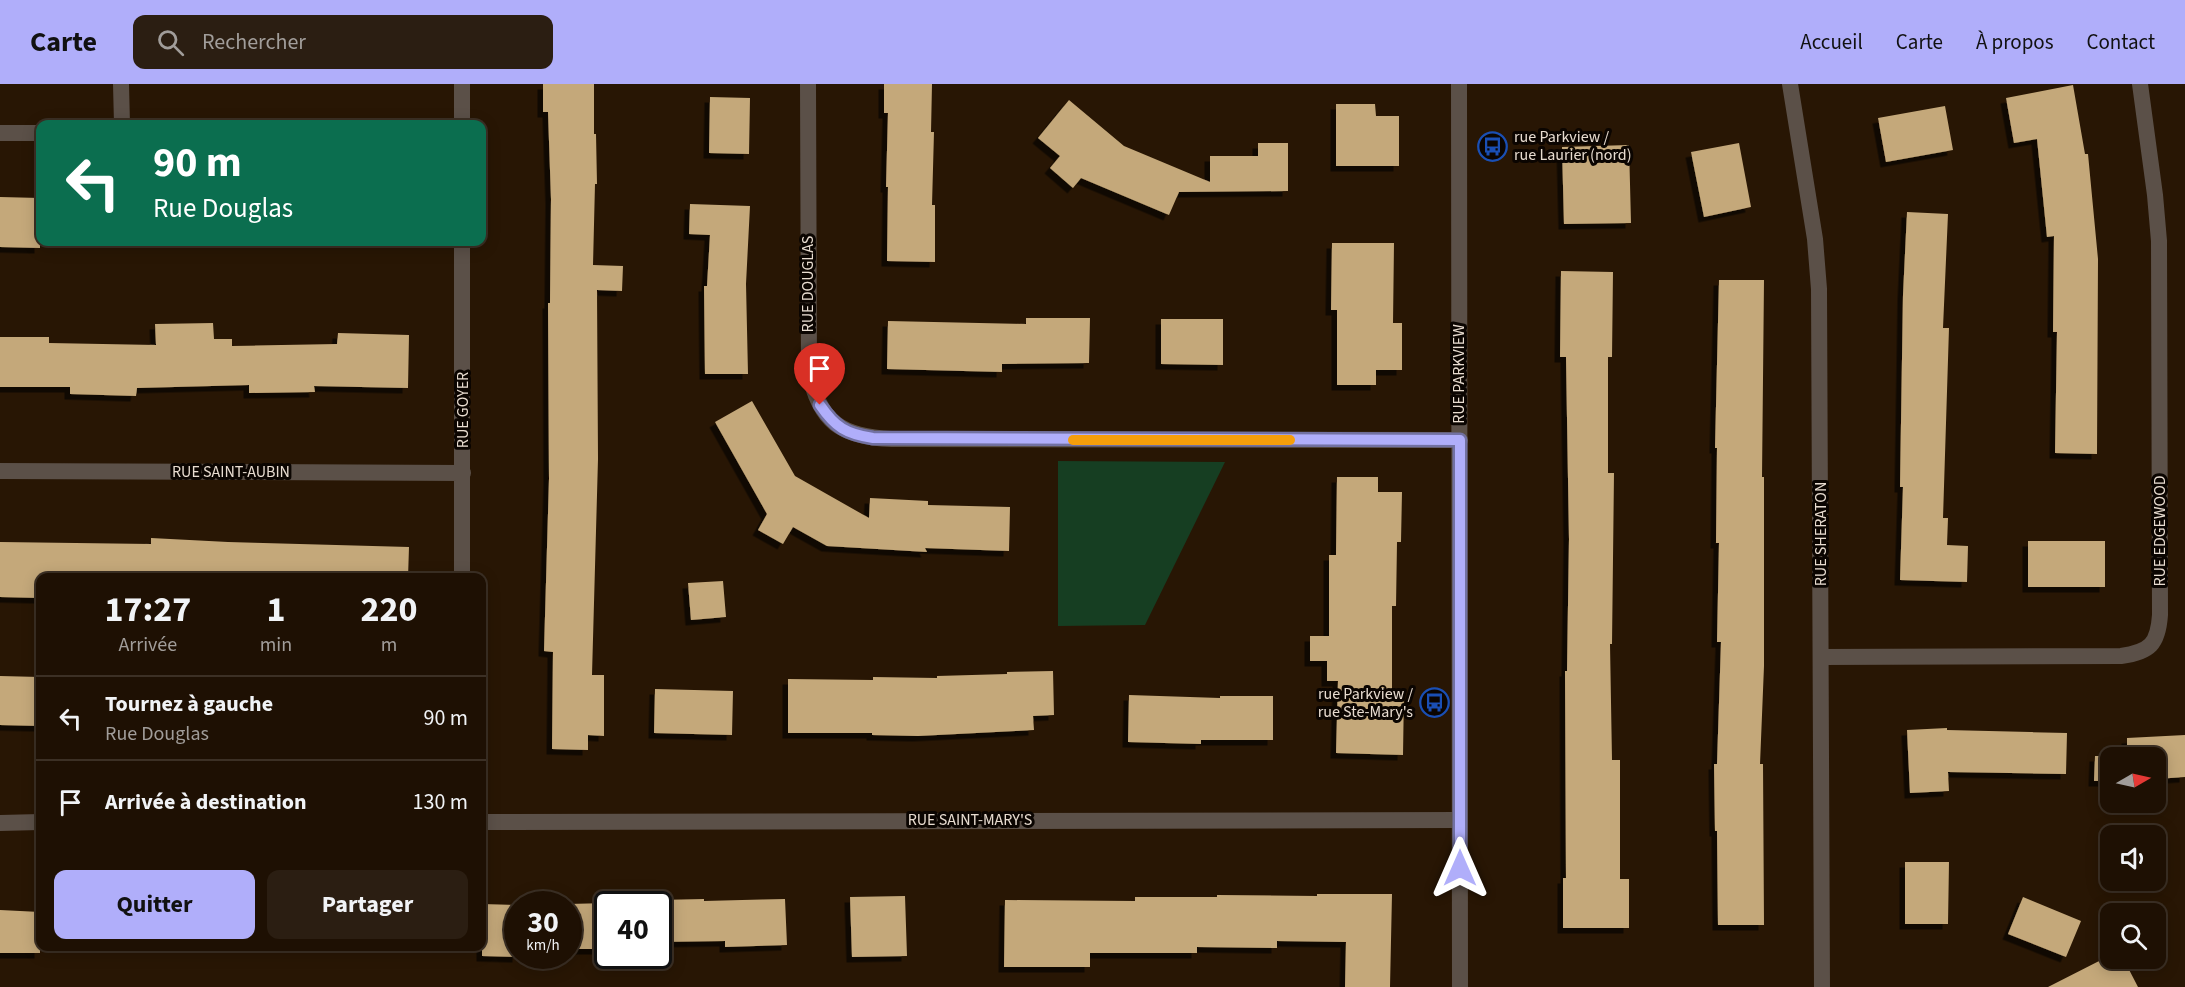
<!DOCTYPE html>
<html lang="fr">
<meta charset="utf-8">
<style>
:root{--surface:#1e1003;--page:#2b1e12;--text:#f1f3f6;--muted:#a19d9a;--line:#3c3025;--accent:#b0aefa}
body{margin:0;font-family:"Source Sans 3",sans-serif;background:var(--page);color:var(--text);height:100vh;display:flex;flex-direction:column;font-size:22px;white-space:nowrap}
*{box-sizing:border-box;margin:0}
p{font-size:20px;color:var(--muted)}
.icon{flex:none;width:33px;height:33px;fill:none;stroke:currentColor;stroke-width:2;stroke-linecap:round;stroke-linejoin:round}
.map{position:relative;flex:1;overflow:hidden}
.sheet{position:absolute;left:36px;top:489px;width:450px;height:378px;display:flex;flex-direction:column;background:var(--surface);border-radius:12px;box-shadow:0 3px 15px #0003,0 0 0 2px var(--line)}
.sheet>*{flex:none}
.guide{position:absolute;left:36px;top:36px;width:450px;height:126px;border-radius:12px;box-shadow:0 3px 15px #0003,0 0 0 2px var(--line);background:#0b6e4f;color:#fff;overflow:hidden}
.needle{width:39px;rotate:81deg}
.controls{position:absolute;left:2100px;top:663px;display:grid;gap:12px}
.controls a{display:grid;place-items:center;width:66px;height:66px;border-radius:12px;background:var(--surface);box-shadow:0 3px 15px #0003,0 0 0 2px var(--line);font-size:30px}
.speed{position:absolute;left:504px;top:807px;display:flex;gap:12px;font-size:30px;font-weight:700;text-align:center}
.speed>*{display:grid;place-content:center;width:78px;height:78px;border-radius:50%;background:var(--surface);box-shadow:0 3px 15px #0003,0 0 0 2px var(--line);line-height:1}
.speed small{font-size:15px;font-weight:400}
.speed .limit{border:3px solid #111;border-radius:9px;background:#fff;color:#111}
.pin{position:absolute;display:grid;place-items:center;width:51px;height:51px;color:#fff;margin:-62px -26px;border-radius:50% 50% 50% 0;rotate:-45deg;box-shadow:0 0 6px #0007}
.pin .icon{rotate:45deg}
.me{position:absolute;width:66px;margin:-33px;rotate:0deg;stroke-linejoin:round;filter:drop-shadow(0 0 4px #0008)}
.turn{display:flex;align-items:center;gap:21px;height:126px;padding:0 18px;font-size:27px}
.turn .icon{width:78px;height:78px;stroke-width:2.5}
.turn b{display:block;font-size:42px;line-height:51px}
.eta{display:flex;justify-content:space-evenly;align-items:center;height:102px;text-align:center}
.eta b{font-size:36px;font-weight:700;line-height:42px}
.button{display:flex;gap:12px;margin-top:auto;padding:12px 18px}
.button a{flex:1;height:69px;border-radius:12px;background:var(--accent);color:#111;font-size:24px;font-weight:700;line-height:69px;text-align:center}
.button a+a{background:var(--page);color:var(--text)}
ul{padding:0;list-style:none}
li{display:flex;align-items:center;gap:18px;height:84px;padding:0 18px;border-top:2px solid var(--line)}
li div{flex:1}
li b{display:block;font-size:22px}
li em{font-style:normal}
header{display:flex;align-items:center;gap:36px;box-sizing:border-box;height:84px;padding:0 30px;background:var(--accent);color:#111}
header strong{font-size:28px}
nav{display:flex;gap:33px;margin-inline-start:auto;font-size:21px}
.search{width:420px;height:54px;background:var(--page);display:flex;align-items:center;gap:15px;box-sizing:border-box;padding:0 21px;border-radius:12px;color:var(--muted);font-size:22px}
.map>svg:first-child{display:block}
.green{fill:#163e22}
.building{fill:#c4a87a;filter:url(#shadow)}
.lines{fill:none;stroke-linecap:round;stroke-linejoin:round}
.minor{stroke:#5b5048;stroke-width:16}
.tertiary{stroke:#5b5048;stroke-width:16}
.route-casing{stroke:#7271a2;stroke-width:15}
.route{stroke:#b0aefa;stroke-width:10}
.slow{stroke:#f59e0b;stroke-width:10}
.labels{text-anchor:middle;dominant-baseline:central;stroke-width:6;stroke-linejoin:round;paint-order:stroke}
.poi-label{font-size:16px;fill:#e8dcd0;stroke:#0b0501;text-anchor:start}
.street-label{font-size:16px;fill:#e8dcd0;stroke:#0b0501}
</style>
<header>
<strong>Carte</strong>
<div class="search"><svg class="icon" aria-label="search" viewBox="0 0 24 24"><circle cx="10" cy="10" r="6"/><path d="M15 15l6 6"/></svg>Rechercher</div>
<nav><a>Accueil</a><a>Carte</a><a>À propos</a><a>Contact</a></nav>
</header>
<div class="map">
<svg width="2185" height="903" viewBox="0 0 2185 903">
<defs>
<filter id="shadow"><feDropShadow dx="-5.5" dy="5.5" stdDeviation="0" flood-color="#0009"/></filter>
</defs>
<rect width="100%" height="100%" fill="#281604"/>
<path class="green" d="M1058,377L1225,378L1145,541L1058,542Z"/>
<path class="building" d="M543,0H594V50H596L597,100H595L593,181L623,182L622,207L597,206L598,375L592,591H604V652L588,651V666L552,665L553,568L544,567L549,395L548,219H550L551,115L548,28H543Z
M884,0H932L931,48H934L932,121H935V178L887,177L888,103H886L888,29H884Z
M2073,1L2085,70H2088L2098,175L2097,370L2055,369L2057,248H2053L2054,152L2047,153L2037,55L2014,59L2006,14Z
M710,13L750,14L749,70L709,69Z
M1069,16L1124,62L1210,98V72H1258V59H1288V107L1179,108L1169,131L1081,94L1073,104L1050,84L1060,72L1038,54Z
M1336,20H1375L1376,32H1399V82H1336Z
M1945,22L1953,66L1886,78L1878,34Z
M1739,59L1751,123L1704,133L1691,68Z
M1629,61L1631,139L1564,140L1562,63Z
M0,113L40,114V164L0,163Z
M690,120L750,122L746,200L748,290H705L704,202H707L710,151L689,150Z
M1907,128L1948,130L1943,244H1949L1943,434H1948L1947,461L1968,462L1967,498L1900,496L1903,403H1900L1903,211Z
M1332,159H1394L1393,239H1402V286H1376V301H1337V226H1331Z
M1561,187L1613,188L1612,273H1608V389H1614L1612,560H1610L1612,676H1620V795H1629V844H1563V794H1566L1565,587H1567L1569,455L1566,273H1560Z
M1719,196H1764L1762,393H1764V582L1760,680H1763L1764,841H1718L1717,747H1715L1714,680H1717L1721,558H1717L1719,459H1716L1717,364H1715Z
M1026,234H1090L1089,279L1002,280V288L887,285L888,237L1026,240Z
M1161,235H1223V281L1161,280Z
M213,239L214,255H232V262L337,260L338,249L409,251L408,304L314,302L315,308L249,309V301L137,304L136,312L70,310V303H0V253H49V259L156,261L155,240Z
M752,317L795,392L869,434L870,414L928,417V421L1010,423L1009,467L925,464L927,468L827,462L793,443L783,460L758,446L767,430L715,338Z
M1337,393H1378V408H1402L1401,458H1397L1396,522H1392V607H1404L1403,671L1336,669L1338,597H1327V577H1310V552H1329V471H1336Z
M151,454L228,458L409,463L408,494H40V514L0,513V458L151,460Z
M2028,457H2105V503H2028Z
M723,497L726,533L691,536L688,499Z
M1053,587L1054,631L1033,632L1034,646L918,652L872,651V649H788V595L873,596V593L937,594V592L1007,590V588Z
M0,592L40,593V642L0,641Z
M655,605L733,607L732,651L654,649Z
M1129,611L1220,614V612H1273V656H1201V660L1128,658Z
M1947,644V646L2067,649L2066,690L1948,688L1949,707L1910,709L1907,646Z
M2185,651V693L2156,695V674H2110V697H2094L2095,672H2127V654Z
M1905,778H1949L1948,840H1905Z
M1317,810H1392L1390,903H1345L1346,858L1277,857V864L1197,863V869H1090V883H1004L1005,816L1135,817V813H1217V811L1317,812Z
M905,812L907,872L852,873L850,813Z
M2023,813L2081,837L2066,873L2008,850Z
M704,815V817L785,815L787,861L725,863V857L658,858V816Z
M608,819V865H568V820Z
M482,820L518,821V873L482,872Z
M0,826L40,828V869H0Z
M2105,874H2123L2138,903H2048Z"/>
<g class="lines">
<path class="minor" d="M121,0L122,40
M808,0L809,287C819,338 841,353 892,355L1460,356
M1790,0L1815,155L1819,205L1822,903
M462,40V0
M0,49H40
M462,158V494
M0,387L463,389
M1821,573L2121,572C2150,568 2158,560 2160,531L2159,157L2155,111L2140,0
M482,738L1459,736
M0,739L40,738"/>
<path class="tertiary" d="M1459,0L1460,903"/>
</g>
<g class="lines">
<defs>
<path id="route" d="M820,321C835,343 846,350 873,354L1460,356V784"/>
</defs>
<use href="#route" class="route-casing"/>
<use href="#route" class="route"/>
<path class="slow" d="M1073,356H1290"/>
</g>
<defs>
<symbol id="bus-ring" viewBox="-11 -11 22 22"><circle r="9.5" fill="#0b0501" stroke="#1a4fb4" stroke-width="1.5"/><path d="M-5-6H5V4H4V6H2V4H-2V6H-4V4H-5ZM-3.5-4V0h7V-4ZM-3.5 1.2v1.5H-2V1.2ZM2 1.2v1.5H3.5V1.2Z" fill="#1a4fb4"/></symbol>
</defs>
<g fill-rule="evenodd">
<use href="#bus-ring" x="1476" y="46" width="33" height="33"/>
<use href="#bus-ring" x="1418" y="602" width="33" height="33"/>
</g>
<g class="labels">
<g class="poi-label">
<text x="1514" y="53">rue Parkview /<tspan x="1514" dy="18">rue Laurier (nord)</tspan></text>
<text x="1413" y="610" text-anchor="end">rue Parkview /<tspan x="1413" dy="18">rue Ste-Mary's</tspan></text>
</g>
<g class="street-label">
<text transform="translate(808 200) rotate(-90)">RUE DOUGLAS</text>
<text transform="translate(1459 290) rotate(-90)">RUE PARKVIEW</text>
<text transform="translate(463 326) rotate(-90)">RUE GOYER</text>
<text x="231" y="388">RUE SAINT-AUBIN</text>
<text transform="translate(2160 447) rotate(-90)">RUE EDGEWOOD</text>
<text transform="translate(1821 450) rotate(-90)">RUE SHERATON</text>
<text x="970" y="736">RUE SAINT-MARY'S</text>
</g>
</g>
</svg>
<div class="controls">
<a><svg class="needle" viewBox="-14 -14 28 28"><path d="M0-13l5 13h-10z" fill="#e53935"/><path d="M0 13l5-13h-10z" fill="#a19d9a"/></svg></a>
<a><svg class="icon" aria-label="sound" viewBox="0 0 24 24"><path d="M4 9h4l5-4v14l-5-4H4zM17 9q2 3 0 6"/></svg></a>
<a><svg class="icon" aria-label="search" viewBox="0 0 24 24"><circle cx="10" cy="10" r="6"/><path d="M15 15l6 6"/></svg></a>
</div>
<div class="speed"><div>30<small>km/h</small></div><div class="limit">40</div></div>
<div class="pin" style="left:820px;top:321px;background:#d93025"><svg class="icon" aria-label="arrive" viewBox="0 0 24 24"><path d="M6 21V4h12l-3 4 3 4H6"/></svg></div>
<svg class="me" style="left:1460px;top:784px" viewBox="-20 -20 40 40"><path d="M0-17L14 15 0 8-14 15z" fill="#b0aefa" stroke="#fff" stroke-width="4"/></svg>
<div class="guide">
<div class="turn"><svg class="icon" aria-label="left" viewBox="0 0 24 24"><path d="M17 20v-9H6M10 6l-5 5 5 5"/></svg><div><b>90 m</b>Rue Douglas</div></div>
</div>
<section class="sheet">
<div class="eta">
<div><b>17:27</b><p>Arrivée</p></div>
<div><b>1</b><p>min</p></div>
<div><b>220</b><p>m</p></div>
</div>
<ul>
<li><svg class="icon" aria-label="left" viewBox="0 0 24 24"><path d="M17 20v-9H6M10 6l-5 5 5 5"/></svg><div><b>Tournez à gauche</b><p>Rue Douglas</p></div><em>90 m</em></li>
<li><svg class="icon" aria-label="arrive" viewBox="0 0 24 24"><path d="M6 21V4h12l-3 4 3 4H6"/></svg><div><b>Arrivée à destination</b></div><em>130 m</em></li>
</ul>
<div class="button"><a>Quitter</a><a>Partager</a></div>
</section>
</div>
